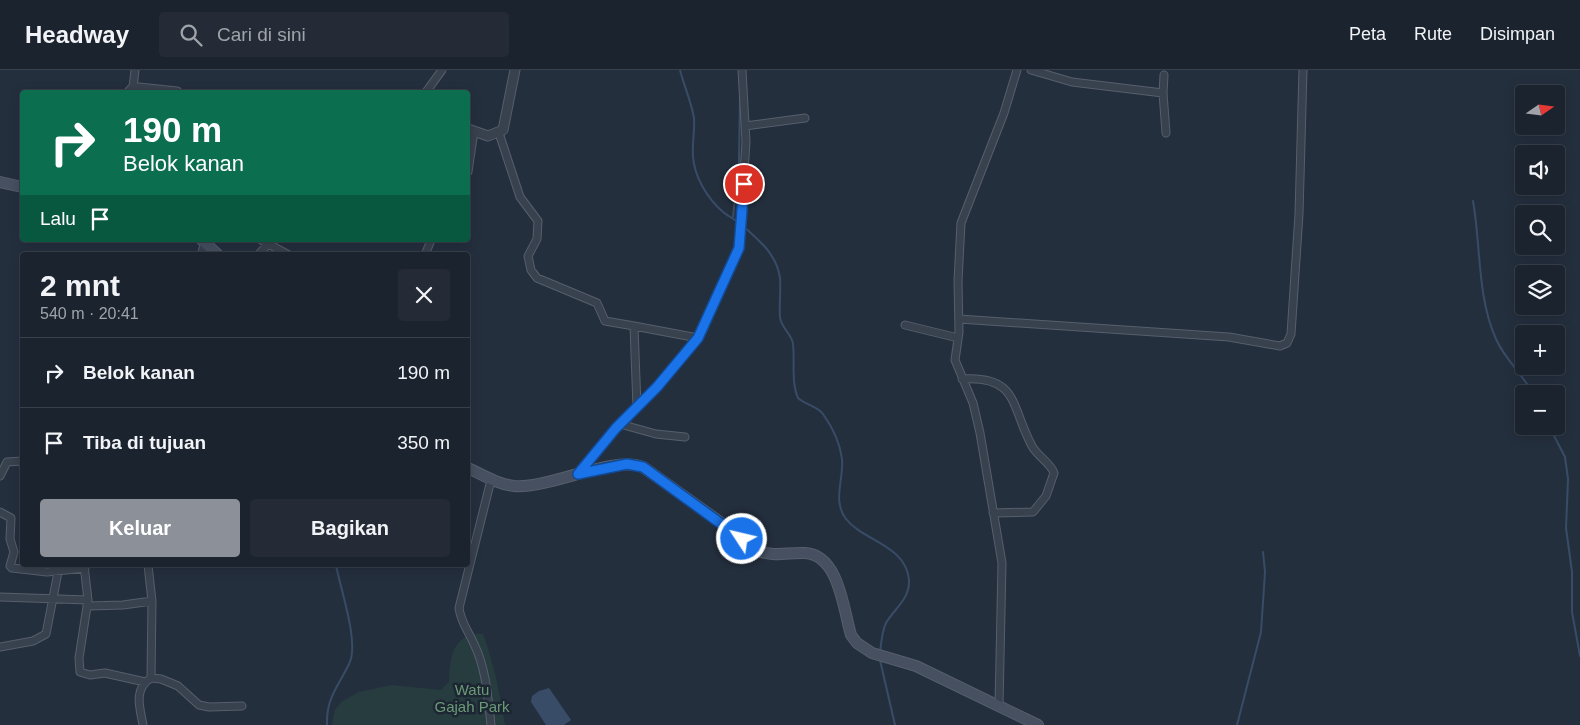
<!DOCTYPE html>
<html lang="id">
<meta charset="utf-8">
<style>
:root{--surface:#1b232e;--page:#242b36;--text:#f1f3f6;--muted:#a0a4aa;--line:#39404a;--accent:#8c9099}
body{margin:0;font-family:Arial,sans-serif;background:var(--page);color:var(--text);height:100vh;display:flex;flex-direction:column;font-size:19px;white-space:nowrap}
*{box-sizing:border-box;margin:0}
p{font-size:16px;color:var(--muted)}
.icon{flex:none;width:28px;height:28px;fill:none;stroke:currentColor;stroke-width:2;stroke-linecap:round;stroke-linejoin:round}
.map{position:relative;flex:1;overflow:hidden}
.side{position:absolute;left:20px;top:182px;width:450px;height:315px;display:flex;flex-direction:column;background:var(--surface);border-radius:5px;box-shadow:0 2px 12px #0003,0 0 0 1px var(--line)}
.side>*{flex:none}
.top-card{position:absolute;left:20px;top:20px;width:450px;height:152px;border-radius:5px;box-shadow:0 2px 12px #0003,0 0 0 1px var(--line);background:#0b6e4f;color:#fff;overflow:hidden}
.needle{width:32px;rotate:76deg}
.tools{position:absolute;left:1515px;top:15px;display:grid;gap:10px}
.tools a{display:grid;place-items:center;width:50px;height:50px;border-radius:5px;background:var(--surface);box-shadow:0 2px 12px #0003,0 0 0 1px var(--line);font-size:25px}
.pin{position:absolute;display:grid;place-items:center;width:42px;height:42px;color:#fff;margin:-21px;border:2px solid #fff;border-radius:50%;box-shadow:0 1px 5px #0007}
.me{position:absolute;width:55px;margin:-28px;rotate:305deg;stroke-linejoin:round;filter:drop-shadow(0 0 4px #0008)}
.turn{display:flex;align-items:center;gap:18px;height:105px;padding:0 20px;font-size:22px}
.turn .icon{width:65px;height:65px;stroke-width:2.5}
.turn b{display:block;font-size:35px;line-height:42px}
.then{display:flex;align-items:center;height:48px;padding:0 20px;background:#0003;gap:10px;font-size:19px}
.round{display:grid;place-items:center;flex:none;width:52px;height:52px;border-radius:5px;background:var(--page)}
.summary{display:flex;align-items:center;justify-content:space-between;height:85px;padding:0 20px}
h1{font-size:30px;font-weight:700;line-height:38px}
.action{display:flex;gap:10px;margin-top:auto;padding:10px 20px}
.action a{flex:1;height:58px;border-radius:5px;background:var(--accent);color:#fff;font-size:20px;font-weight:700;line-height:58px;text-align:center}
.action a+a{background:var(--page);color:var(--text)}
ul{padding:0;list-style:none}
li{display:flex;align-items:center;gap:15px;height:70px;padding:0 20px;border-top:1px solid var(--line)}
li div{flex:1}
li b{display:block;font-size:19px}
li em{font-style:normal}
header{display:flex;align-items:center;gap:30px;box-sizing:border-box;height:70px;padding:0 25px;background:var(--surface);border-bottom:1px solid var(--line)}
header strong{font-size:24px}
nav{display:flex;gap:28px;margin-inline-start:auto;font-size:18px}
.search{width:350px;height:45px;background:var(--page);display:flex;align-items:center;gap:12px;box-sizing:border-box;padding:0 18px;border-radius:5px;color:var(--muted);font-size:19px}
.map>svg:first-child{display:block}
.green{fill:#263c3f}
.water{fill:#394c67}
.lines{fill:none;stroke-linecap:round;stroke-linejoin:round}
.stream{stroke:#394c67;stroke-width:2}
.minor-casing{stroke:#565f6c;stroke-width:9}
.tertiary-casing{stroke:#565f6c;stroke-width:11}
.secondary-casing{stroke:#565f6c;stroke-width:12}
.minor{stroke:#38414e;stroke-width:7}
.tertiary{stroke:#38414e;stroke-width:9}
.secondary{stroke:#465061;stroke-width:10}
.route-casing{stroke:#114b97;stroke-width:12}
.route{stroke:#1a73e8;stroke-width:9}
.labels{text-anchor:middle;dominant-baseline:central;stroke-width:5;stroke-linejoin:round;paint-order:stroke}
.park-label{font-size:15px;fill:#6b9a76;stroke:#1d2633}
</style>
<header>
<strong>Headway</strong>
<div class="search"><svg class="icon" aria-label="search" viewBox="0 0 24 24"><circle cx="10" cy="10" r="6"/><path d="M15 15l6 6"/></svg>Cari di sini</div>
<nav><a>Peta</a><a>Rute</a><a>Disimpan</a></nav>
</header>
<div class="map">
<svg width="1580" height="655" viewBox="0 0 1580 655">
<rect width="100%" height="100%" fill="#242f3e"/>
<path class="green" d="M472,564H483C494,594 500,624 505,655H332L335,640L341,632L359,622L391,615L441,620L449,612C450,592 450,572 472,564Z"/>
<path class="water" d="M549,618L571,650L564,655H546L531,632L532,626L539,621Z"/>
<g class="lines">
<path class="stream" d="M680,0C684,16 691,31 694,48C695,61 692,73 693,86C694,107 708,129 723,142C728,146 734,149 739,153
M1473,131C1481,176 1477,227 1496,269C1505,290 1523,304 1533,324
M733,147L739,90L740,27
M743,156C759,170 777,185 780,208C781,221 779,234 780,247C781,258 792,264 793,274C795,292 791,312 798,328C806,335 817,336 823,344C833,358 840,373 842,389C844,409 832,431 846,449C863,471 906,475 909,510C910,529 894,539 886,553C882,561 881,574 880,583
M1549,356L1565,387L1568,409L1566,458L1572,502V542L1580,586
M880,590L895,655
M327,655C326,628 338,617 349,594C360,574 340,518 336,495
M1237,655L1261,562L1265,502L1263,482"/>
<defs>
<path id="minor" d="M1031,0L1072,12L1163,23L1166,63
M133,18L135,0
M426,22L442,0
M1163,23L1164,5
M745,56L805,48
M499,63L520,127L538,151L537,169L528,186L531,200L537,208L597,233L605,251L634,256L637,337
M468,102L474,61
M261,170L289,185
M201,185L205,172
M258,185L269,173
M425,185L431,170
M959,249L1229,267L1280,276L1287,273L1291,264L1299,144L1303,0
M905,255L958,268
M634,256L698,268
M962,309C1019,305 1011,338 1032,376C1037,386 1050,392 1054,403L1046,426L1033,442L993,443
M620,354L656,364L685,367
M578,404L616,358L657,317L698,268L739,178L746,72L742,0
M0,406L7,392L22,391
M491,410L459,538C461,553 468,560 474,574C486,598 488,628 491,655
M0,442L11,448L10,469L14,482L10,496L12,498L47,502L85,498
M84,495L88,530L79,588L80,602L90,605L105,603L145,612
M0,527L88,530
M88,536L123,535L152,531
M0,577L33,571L46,564L58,502
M151,608L161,609L178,616L199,635L209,637L242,636
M999,635L1002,493L980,363L973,333L955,290L959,262L958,211L961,153L1004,43L1017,0
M143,655C140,638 133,619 151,608L152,531L148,495"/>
<path id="tertiary" d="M129,22L133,18H139L177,22
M468,59L488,66L503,60L515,0"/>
<path id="secondary" d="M0,112L22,117
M202,170L218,185
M468,398C483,405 497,414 514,416C550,419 613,385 643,397L762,482C776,487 790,482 805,483C839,485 843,538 851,565L857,573L872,583L916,596L1038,655"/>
</defs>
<use href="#minor" class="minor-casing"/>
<use href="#tertiary" class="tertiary-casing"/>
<use href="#secondary" class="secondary-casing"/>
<use href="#minor" class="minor"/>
<use href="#tertiary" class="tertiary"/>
<use href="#secondary" class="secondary"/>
</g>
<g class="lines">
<defs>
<path id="route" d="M742,469L643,397L627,394L578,404L616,358L657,317L698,268L739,178L744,114"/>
</defs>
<use href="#route" class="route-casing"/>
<use href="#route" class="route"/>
</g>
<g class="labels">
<g class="park-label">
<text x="472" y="619">Watu<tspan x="472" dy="17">Gajah Park</tspan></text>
</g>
</g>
</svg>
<div class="tools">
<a><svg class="needle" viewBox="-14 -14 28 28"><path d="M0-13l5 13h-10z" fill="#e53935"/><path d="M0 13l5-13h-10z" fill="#a0a4aa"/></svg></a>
<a><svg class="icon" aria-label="sound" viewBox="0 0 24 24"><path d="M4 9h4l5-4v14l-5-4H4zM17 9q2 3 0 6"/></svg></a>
<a><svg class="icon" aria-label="search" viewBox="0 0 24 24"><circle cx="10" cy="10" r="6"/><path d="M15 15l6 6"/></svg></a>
<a><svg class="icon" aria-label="layers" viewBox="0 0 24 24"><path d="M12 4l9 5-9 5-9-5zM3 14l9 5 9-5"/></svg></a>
<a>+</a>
<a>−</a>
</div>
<div class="pin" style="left:744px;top:114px;background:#d93025"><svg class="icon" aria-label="arrive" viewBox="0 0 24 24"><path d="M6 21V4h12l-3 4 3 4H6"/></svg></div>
<svg class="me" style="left:742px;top:469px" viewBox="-20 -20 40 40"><circle r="17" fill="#1a73e8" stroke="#fff" stroke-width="3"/><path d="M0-11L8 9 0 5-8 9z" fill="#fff"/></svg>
<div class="top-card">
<div class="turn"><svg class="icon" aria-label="right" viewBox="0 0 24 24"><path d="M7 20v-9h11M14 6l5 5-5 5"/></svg><div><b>190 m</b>Belok kanan</div></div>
<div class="then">Lalu<svg class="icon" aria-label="arrive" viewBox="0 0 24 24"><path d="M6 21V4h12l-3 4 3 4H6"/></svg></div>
</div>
<section class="side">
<div class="summary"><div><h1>2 mnt</h1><p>540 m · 20:41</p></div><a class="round"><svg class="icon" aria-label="close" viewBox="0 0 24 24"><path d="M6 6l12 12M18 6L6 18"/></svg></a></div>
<ul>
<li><svg class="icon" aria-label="right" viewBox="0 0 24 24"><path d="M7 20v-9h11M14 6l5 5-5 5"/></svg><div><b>Belok kanan</b></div><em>190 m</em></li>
<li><svg class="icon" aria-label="arrive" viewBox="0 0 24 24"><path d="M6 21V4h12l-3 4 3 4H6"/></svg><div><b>Tiba di tujuan</b></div><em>350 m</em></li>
</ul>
<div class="action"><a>Keluar</a><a>Bagikan</a></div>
</section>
</div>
